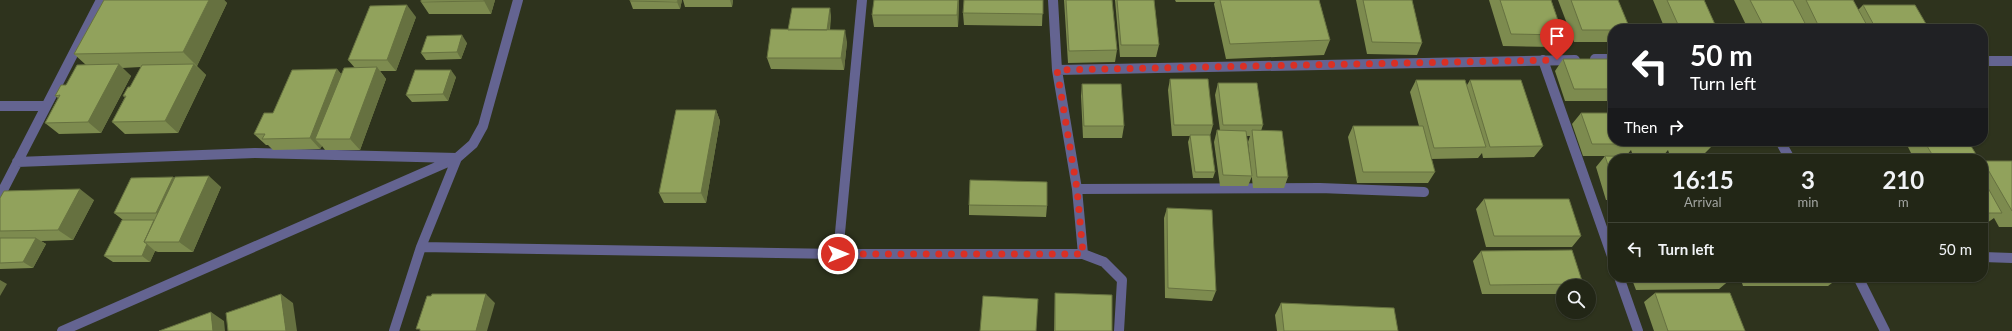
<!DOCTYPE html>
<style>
:root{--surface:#222616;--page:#2a2e1f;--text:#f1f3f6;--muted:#a2a5a1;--line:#3f4335}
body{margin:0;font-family:Lato,sans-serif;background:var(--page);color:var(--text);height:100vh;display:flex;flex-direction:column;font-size:15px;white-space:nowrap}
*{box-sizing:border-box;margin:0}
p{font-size:13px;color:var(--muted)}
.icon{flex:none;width:22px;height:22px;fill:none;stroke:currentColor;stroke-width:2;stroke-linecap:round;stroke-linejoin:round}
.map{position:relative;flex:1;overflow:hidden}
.details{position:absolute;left:1608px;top:154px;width:380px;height:128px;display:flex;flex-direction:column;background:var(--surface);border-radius:16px;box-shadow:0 1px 3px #0004,0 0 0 1px var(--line)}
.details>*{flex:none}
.hud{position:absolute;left:1608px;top:24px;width:380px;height:122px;border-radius:16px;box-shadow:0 1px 3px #0004,0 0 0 1px var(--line);background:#202124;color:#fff;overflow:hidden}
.buttons{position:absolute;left:1556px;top:279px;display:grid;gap:8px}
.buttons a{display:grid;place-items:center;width:40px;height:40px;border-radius:50%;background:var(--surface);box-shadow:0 1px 3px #0004,0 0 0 1px var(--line);font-size:20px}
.pin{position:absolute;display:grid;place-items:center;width:34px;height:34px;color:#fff;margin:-41px -17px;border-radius:50% 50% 50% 0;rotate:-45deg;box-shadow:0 0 4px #0007}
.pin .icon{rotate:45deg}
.me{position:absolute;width:44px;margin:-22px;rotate:90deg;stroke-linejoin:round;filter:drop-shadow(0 0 3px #0008)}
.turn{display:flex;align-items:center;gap:14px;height:84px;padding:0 16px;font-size:18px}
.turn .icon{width:52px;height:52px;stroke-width:2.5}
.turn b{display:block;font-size:28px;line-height:34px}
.then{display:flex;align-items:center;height:38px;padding:0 16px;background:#0003;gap:8px;font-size:15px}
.eta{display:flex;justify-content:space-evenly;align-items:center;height:68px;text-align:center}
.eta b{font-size:24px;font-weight:700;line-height:28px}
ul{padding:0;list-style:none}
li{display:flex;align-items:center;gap:12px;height:52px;padding:0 16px;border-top:1px solid var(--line)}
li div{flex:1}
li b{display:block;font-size:15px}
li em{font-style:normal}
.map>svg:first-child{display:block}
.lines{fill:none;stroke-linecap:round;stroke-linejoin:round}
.minor{stroke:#646491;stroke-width:10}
.wall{fill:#7d8b4f}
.shaded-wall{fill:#667140}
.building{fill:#91a25c;stroke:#667140}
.route{stroke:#d93025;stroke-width:7;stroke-dasharray:0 12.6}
</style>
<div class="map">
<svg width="2012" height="331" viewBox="0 0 2012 331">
<rect width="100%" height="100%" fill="#2e331d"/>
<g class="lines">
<path class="minor" d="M1053,0L1057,70L1077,189L1083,254
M1595,59H1613
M1543,60L1613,259
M1983,61H2012
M1057,70L1575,60
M0,106H46
M1780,141L1790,159
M17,162L255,153L457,158L421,247L394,331
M1077,189L1320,188L1424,192
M0,196L101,0
M421,247L838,254H1083L1104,262L1122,280L1119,331
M838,254L862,0
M1983,257L2012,258
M1619,277L1638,331
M1858,277L1885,331
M62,331L457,158L473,144L483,126L518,0"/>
</g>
<path class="wall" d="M104,0H224L227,3L197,66L206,75L178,133L125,134L112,122L125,97L123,96L130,87L141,67L122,68L131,76L101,133L59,134L45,123L58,98L55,96L86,65L74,54Z
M421,0H495L491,14H429L421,2Z
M682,0L680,9H633L630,1Z
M683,0H733L732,7H685Z
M959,0L958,27H874L872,15Z
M1043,0L1042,26L964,25L963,13Z
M1064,0H1112L1117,50L1115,62L1068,63Z
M1115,0H1154L1159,45L1156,57H1120Z
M1175,0H1319L1330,40L1324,55L1226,59L1214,4L1215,2H1176Z
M1356,0H1412L1422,43L1417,55L1367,54Z
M1489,0H1551L1563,35L1555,47L1503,46Z
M1558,0H1618L1613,29V42H1574Z
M1653,0H1704L1717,29H1665Z
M1734,0H1853L1858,10L1863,5L1929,29H1748Z
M831,15L830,30L847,42L844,70L771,69L767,58L788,30Z
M416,17L396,71H380L386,79L360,150H325L322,146L320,149L273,150L268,145H266L254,134L273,113L337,69L341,74L355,68L348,60Z
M467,43L461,59L426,60L421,53Z
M1563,59H1613V101H1565L1555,71Z
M456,77L448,101L412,102L406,95Z
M1170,79L1213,125L1210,136L1215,172L1213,178H1193L1188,142L1190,136H1172L1168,90Z
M1416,80L1467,85L1470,80L1543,146L1534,157L1483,158L1482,153L1478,158L1431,159L1435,172L1428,183H1357L1348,137L1353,126H1419L1410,92Z
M1218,83L1263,125L1261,131L1288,177L1284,188H1253L1248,142L1250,136H1246L1252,176L1248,186H1220L1214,142L1217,130H1220L1215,95Z
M1082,84L1124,126L1122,138H1083L1081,96Z
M716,110L720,121L706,203H664L659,193Z
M1581,113L1613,141H1714L1715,143L1704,154L1669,153L1668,150L1663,156H1633L1631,150L1626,156H1583L1572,124Z
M1905,141H1968L1977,156L1973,159H1914Z
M1605,156L1613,159V200H1606L1596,167Z
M1983,161H2012V227H1999L1994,218L1987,223H1983Z
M173,177L174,178L221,187L193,252H158L155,251L150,262H113L104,256L123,220L114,213Z
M0,198L94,200L73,240L41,241L46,244L33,268L0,269Z
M1484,199L1581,236L1572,247H1486L1476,209Z
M969,205L1047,206L1046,217L969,215Z
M1167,208L1216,291L1212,301L1165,298L1164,218Z
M1481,251L1583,284L1581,286H1563V294H1482L1473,261Z
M1631,277H1730L1731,279L1719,289L1636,290Z
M1740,277H1840L1828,286H1743Z
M1055,293L1112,331H1054Z
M1655,293L1745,331H1654L1644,302Z
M1281,303L1398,331H1277L1275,315Z"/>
<path class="shaded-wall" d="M209,0H224L227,3L197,66L183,52Z
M484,0H495L491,14L484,1Z
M678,0H682L680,9L677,2Z
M730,0H733L732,7Z
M958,0H959L958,27L957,15Z
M407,5L416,17L396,71L387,60Z
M830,8L831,15L828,40L827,33Z
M845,30L847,42L844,70L841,58Z
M462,35L467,43L461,59L457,52Z
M119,64L131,76L101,133L88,122Z
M194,64L206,75L178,133L165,121Z
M377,67L386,79L360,150L350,139Z
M337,69L347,81L315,139L322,146L320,149L310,138Z
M451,70L456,77L448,101L443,94Z
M716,110L720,121L706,203L701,193Z
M209,176L221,187L193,252L179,242Z
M173,177L186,188L170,223L156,213Z
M80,189L94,200L73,240L58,230Z
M36,238L46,244L33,268L23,262Z
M147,244L155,251L150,262L142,256Z
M0,280L7,284L0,296Z
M281,294L293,303L297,331H286Z
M486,294L495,303L487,331H476Z
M211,312L224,321L225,331H213Z"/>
<path class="building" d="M104,0H209L183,52L74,54Z
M421,0H484V1L421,2Z
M630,0H678L677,2L630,1Z
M874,0H958L957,15H872Z
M964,0H1043V14L963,13Z
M1066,0H1112L1117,50L1069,51Z
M1117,0H1154L1159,45H1121Z
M1220,0H1319L1330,40L1230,44Z
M1363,0H1412L1422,43L1372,42Z
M1500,0H1551L1563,35L1511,34Z
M1571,0H1618L1630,29H1613V30H1582Z
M1667,0H1704L1717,29H1680Z
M1750,0H1793L1808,29H1765Z
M1806,0H1853L1869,29H1820Z
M407,5L387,60H348L370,6Z
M1863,5H1915L1929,29H1876Z
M792,8H830L827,30H788Z
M771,29L845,30L841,58H767Z
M462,35L457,52L421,53L427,36Z
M1563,59H1613V89H1574Z
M119,64L88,122L45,123L60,95L55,96L61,85H66L77,65Z
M194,64L165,121L112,122L126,96H123L128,87H130L142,65Z
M377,67L350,139H315L344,68Z
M337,69L310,138L262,139L265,134H254L264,113H273L292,70Z
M415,70H451L443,94L406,95Z
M1170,79H1208L1213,125H1174Z
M1416,80H1465L1486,147L1434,148Z
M1470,80H1521L1543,146L1490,147Z
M1218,83H1257L1263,125H1223Z
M1082,84H1121L1124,126H1084Z
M676,110H716L701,193H659Z
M1581,113H1613V141H1635L1636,144H1592Z
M1353,126H1423L1435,172H1363Z
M1217,130L1246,131L1252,176L1223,175Z
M1252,130L1282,131L1288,177H1257Z
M1190,135H1210L1215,172H1195Z
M1642,141H1671L1673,144H1643Z
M1679,141H1714L1715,143L1679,142Z
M1924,141H1968L1977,156H1933Z
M1605,156L1670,157V159H1613V180Z
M1983,161H2012V211Z
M209,176L179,242H144L175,177Z
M173,177L156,213H114L131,178Z
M1983,179L2002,213H1983Z
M970,180L1047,182V206L969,205Z
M80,189L58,230L0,231V198L4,191Z
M1484,199H1569L1581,236H1494Z
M1167,208L1212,210L1216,291L1168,288Z
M122,220H154L144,242L147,244L142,256H104Z
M0,238H36L23,262L0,263Z
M1572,250L1583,284L1490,285L1481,251Z
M1646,277H1730L1731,279L1647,280Z
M1055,293L1112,295V331H1055Z
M1655,293H1730L1745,331H1668Z
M281,294L286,331H228L226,313Z
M432,294H486L476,331H420V329H416L427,296H431Z
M983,296L1038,299L1036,331H980Z
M1281,303L1394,308L1398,331H1284Z
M211,312L213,331H159Z"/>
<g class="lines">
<path class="route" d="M838,254H1083L1077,189L1057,70L1557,60"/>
</g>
</svg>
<div class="buttons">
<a><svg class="icon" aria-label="search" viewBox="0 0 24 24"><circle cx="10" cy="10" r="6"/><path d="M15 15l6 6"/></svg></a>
</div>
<div class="pin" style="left:1557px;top:60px;background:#d93025"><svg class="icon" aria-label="arrive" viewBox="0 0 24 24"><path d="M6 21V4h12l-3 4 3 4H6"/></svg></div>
<svg class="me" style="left:838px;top:254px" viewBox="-20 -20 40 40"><circle r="17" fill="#d93025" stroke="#fff" stroke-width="3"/><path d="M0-11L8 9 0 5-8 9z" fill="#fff"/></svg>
<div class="hud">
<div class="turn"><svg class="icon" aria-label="left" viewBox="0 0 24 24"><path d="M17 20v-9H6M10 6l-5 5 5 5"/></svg><div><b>50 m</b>Turn left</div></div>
<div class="then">Then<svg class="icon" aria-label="right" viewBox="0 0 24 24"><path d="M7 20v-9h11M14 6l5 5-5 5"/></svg></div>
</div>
<section class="details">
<div class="eta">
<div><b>16:15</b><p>Arrival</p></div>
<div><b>3</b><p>min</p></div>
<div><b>210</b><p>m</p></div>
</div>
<ul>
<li><svg class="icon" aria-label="left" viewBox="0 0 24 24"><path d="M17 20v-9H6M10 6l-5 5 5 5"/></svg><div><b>Turn left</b></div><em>50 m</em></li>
</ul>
</section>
</div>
